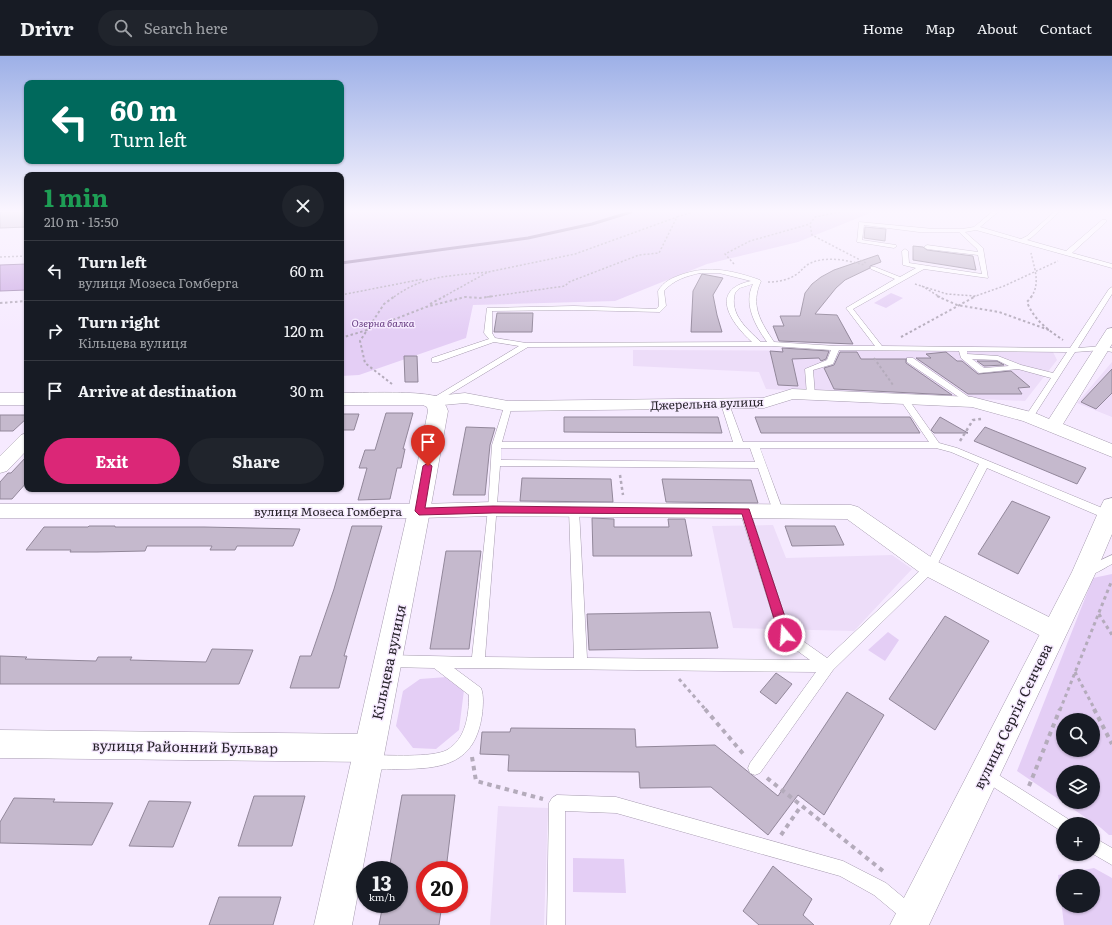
<!DOCTYPE html>
<meta charset="utf-8">
<style>
:root{--surface:#171b24;--page:#20242c;--text:#f1f3f6;--muted:#9ea1a6;--line:#363941;--accent:#db2777}
body{margin:0;font-family:Literata,serif;background:var(--page);color:var(--text);height:100vh;display:flex;flex-direction:column;font-size:15px;white-space:nowrap}
*{box-sizing:border-box;margin:0}
p{font-size:13px;color:var(--muted)}
.icon{flex:none;width:22px;height:22px;fill:none;stroke:currentColor;stroke-width:2;stroke-linecap:round;stroke-linejoin:round}
.map{position:relative;flex:1;overflow:hidden}
.drawer{position:absolute;left:24px;top:116px;width:320px;height:320px;display:flex;flex-direction:column;background:var(--surface);border-radius:8px;box-shadow:0 1px 3px #0004}
.drawer>*{flex:none}
.top-card{position:absolute;left:24px;top:24px;width:320px;height:84px;border-radius:8px;box-shadow:0 1px 3px #0004;background:#00695c;color:#fff;overflow:hidden}
.fabs{position:absolute;left:1056px;top:657px;display:grid;gap:8px}
.fabs a{display:grid;place-items:center;width:44px;height:44px;border-radius:50%;background:var(--surface);box-shadow:0 1px 3px #0004;font-size:20px}
.speed{position:absolute;left:356px;top:805px;display:flex;gap:8px;font-size:20px;font-weight:700;text-align:center}
.speed>*{display:grid;place-content:center;width:52px;height:52px;border-radius:50%;background:var(--surface);box-shadow:0 1px 3px #0004;line-height:1}
.speed small{font-size:10px;font-weight:400}
.speed .limit{border:6px solid #d22;background:#fff;color:#111}
.pin{position:absolute;display:grid;place-items:center;width:34px;height:34px;color:#fff;margin:-41px -17px;border-radius:50% 50% 50% 0;rotate:-45deg;box-shadow:0 0 4px #0007}
.pin .icon{rotate:45deg}
.me{position:absolute;width:44px;margin:-22px;rotate:342deg;stroke-linejoin:round;filter:drop-shadow(0 0 3px #0008)}
.turn{display:flex;align-items:center;gap:14px;height:84px;padding:0 20px;font-size:18px}
.turn .icon{width:52px;height:52px;stroke-width:2.5}
.turn b{display:block;font-size:28px;line-height:34px}
.round{display:grid;place-items:center;flex:none;width:42px;height:42px;border-radius:21px;background:var(--page)}
.summary{display:flex;align-items:center;justify-content:space-between;height:68px;padding:0 20px}
h1{font-size:24px;font-weight:700;line-height:30px;color:#1e9e55}
.action{display:flex;gap:8px;margin-top:auto;padding:8px 20px}
.action a{flex:1;height:46px;border-radius:24px;background:var(--accent);color:#fff;font-size:16px;font-weight:700;line-height:46px;text-align:center}
.action a+a{background:var(--page);color:var(--text)}
ul{padding:0;list-style:none}
li{display:flex;align-items:center;gap:12px;height:60px;padding:0 20px;border-top:1px solid var(--line)}
li div{flex:1}
li b{display:block;font-size:15px}
li em{font-style:normal}
header{display:flex;align-items:center;gap:24px;box-sizing:border-box;height:56px;padding:0 20px;background:var(--surface);border-bottom:1px solid var(--line)}
header strong{font-size:19px}
nav{display:flex;gap:22px;margin-inline-start:auto;font-size:14px}
.search{width:280px;height:36px;background:var(--page);display:flex;align-items:center;gap:10px;box-sizing:border-box;padding:0 14px;border-radius:22px;color:var(--muted);font-size:15px}
.map>svg:first-child{display:block}
.built{fill:#edddf9}
.green{fill:#e4cef5;fill-rule:evenodd}
.water{fill:#cdabe5;stroke:#9b82ad}
.lines{fill:none;stroke-linecap:round;stroke-linejoin:round}
.stream{stroke:#9b82ad;stroke-width:3}
.building{fill:#c5b9cd;stroke:#92879a}
.lane-casing{stroke:#a69baf;stroke-width:1}
.street-casing{stroke:#a69baf;stroke-width:1}
.secondary-casing{stroke:#a69baf;stroke-width:1}
.path-far4{stroke:#b4abbb;stroke-width:1.5;stroke-dasharray:2 2;stroke-linecap:butt}
.path-far3{stroke:#b4abbb;stroke-width:2;stroke-dasharray:2.5 2.5;stroke-linecap:butt}
.path-far2{stroke:#b4abbb;stroke-width:2.5;stroke-dasharray:3 3;stroke-linecap:butt}
.path-far1{stroke:#b4abbb;stroke-width:3;stroke-dasharray:3.5 3.5;stroke-linecap:butt}
.path{stroke:#b4abbb;stroke-width:4;stroke-dasharray:4.5 4.5;stroke-linecap:butt}
.lane{fill:#fff;fill-rule:evenodd}
.street{fill:#fff;fill-rule:evenodd}
.secondary{fill:#fff;fill-rule:evenodd}
.route{fill:#db2777;stroke:#8e194d}
.labels{text-anchor:middle;dominant-baseline:central;stroke-width:3;stroke-linejoin:round;paint-order:stroke}
.far-park-label{font-size:10px;font-style:italic;fill:#663b81;stroke:#f6eaff}
.street-label{font-size:12px;fill:#262229;stroke:#f6eaff}
.near-street-label{font-size:14px;fill:#262229;stroke:#f6eaff}
</style>
<header>
<strong>Drivr</strong>
<div class="search"><svg class="icon" aria-label="search" viewBox="0 0 24 24"><circle cx="10" cy="10" r="6"/><path d="M15 15l6 6"/></svg>Search here</div>
<nav><a>Home</a><a>Map</a><a>About</a><a>Contact</a></nav>
</header>
<div class="map">
<svg width="1112" height="869" viewBox="0 0 1112 869">
<rect width="100%" height="100%" fill="#f6eaff"/>
<path class="built" d="M633,294L1053,296L1057,304L1025,345L766,333L759,316L633,310Z
M1112,306V361L1077,347Z
M773,469L786,502L892,499L912,513L854,575L733,572L712,470Z
M498,750L548,752L544,869H490Z"/>
<path class="green" d="M341,156H873L798,186L707,208L615,245L473,249L466,282L359,319L341,320Z
M891,237L903,242L886,252L874,247Z
M1112,518V779H1109L1101,772L1017,715L1093,522ZM1063,664H1093V694H1063ZM1063,716H1093V746H1063Z
M888,576L899,584L885,605L868,594Z
M447,621L464,634L459,674L436,693L413,692L396,670L403,635L420,623Z
M573,802L624,803L626,837L573,836Z
M1094,812L1112,822V869H1064L1058,819ZM1063,820H1093V850H1063Z"/>
<path class="water" d="M27,208V234L0,235V209Z"/>
<g class="lines">
<path class="stream" d="M341,207L528,182L592,168L631,156"/>
</g>
<path class="building" d="M0,156H27V171L0,172Z
M865,171L886,173L885,185L864,182Z
M913,190L923,191L927,194L973,200L976,214L913,204Z
M878,199L881,206L870,210V212L845,224L836,232L815,258L837,259L853,288L779,285L773,270H784L780,260H800L805,237L812,228L821,221L834,214Z
M702,218L723,222L713,239L717,259L722,276H691L693,235Z
M497,257H533L532,276H494Z
M782,292L829,295L826,303L821,305L819,302L792,303L798,330L778,329L770,295L783,296Z
M840,296H857L861,303H906V307L952,339L834,333L824,312L834,309Z
M946,296L957,305H962L978,318L1011,315L1030,331L1018,332L1022,338H968L916,302H931L926,298Z
M404,300H417L418,326H405Z
M977,305H997L1004,309L984,310Z
M1112,313V337L1096,353L1081,346Z
M386,357H413L403,393H405L401,412H397L390,443L358,444L367,412H359L365,394H375Z
M341,358H359L354,374H341Z
M0,359H27V362L13,375H0Z
M564,361H718L722,377L564,376Z
M755,361H910L920,377H761Z
M940,361L968,377H934L931,374Z
M466,371L495,372L490,389L485,439H453Z
M985,371L1086,412L1077,428L974,385Z
M27,400V426L12,443H0V426L8,417H11Z
M522,422L611,423L613,446L520,445Z
M662,423L751,424L758,447L666,446Z
M1012,445L1050,461L1018,518L978,498Z
M592,462L614,463V471H669L668,463H685L692,500H593Z
M89,470H115V471H204L300,473L293,490H237L235,494H210L212,490H147L145,495L97,496H70L71,494H26L44,471H88Z
M352,470H382L344,600H347L339,632H290L300,600H311L334,533Z
M785,470H835L844,489L792,490Z
M446,495H481L469,593H430Z
M710,556L718,592L589,594L587,558Z
M945,560L989,585L935,674L889,643Z
M212,593L253,594L239,628H0V600L27,601L25,603L96,605L98,601H132L130,604L206,606Z
M776,617L792,628L776,648L760,636Z
M847,636L884,659L824,759L798,739L768,779L711,731L640,732L639,716L508,715L509,699L480,698L482,676H510L511,672L635,673L636,691L715,689L778,740Z
M402,739H455L446,814H425V848H442L439,869H379L383,848H399V814H389Z
M254,740H305L292,790H238Z
M14,742L55,743L53,746L113,747L92,789L0,787V766Z
M149,745L191,746L173,791L129,790Z
M773,810L812,843L803,859L814,869H759L743,855Z
M219,841H281L273,869H209Z"/>
<g class="lines">
<defs>
<path id="lane" d="M992,156H998L980,171L1021,183L1027,180L1054,156H1059L1031,182L1027,184L1066,195L1102,164H1106V166L1072,197L1112,208V212L976,174L965,176L983,192L988,222L924,213L853,253L882,290L1070,292L1109,233L1112,231V238L1078,292L1103,290L1112,292V296L1103,294L1075,296L1032,363L1029,364L1025,361L1051,322L1018,313L979,317L961,302L959,295L839,294L833,308L813,314L815,339L811,342L807,339L805,313L827,304L831,294L772,290L528,291L435,347H429L428,345L519,290L494,286L438,306H432V302L489,283L484,277L487,252L574,250L656,253L659,250L658,235C664,225 672,222 683,218C710,209 734,215 760,224L761,225C750,249 760,265 774,286L836,290H875L846,252L895,223L871,213V211H875L900,221L916,212L903,209L902,195L905,193L908,195L909,207L982,218L978,199L927,193L924,191L927,189L978,196L977,193L959,176H919L864,169L862,184L896,189L897,190L894,192L857,186L859,166L934,173H962L974,171ZM700,217H719L751,225C708,234 731,267 752,286L526,287L495,282L492,277V255L574,254L660,256L666,250L664,235C673,224 687,220 700,217ZM753,228C743,248 755,269 767,286H761C747,273 729,258 735,237L740,232ZM967,295L1067,296L1053,317L1021,309L998,300L967,298ZM972,303L997,304L1009,310L984,312Z
M907,302H913L976,346L972,349L969,348L907,306Z
M903,339L906,340L939,387L957,392L1112,456V461L1108,463L1104,462L987,412L934,515L833,614L760,717L755,719L750,717L748,712L750,707L816,616L454,612L481,632C484,640 483,650 482,659C475,708 443,713 400,713C389,713 375,715 364,711L362,706L364,701L369,699C387,699 432,702 447,694C466,683 469,659 469,639L434,612L388,611L383,609L382,605L383,601L388,599L472,601L488,453L492,389L505,348L508,347L512,350L502,386H733L721,348L725,345L729,348L743,386H929L899,342ZM501,392H750L755,406L501,404ZM760,392H936L951,396L979,408L926,509L827,602L790,576L750,455L749,452H741L740,455L779,579L781,583L810,604L587,602L579,454L578,451H570L569,454L574,602L485,601L500,410L758,412L773,455L774,458H782L783,455Z
M1112,499V508C1104,512 1093,521 1084,518L1082,515L1084,512Z
M986,711L1068,763L1071,768H1063V776L1058,773L981,723L979,718L981,713Z
M557,739L616,741L843,805L886,827L916,852L919,858L916,864L910,867L904,864L874,839L840,820L616,757L565,755V869H547L549,747L552,742Z
M1093,781L1112,792V809L1093,798Z"/>
<path id="street" d="M1112,272V288L1063,368L1112,388V401L1023,365L972,351L793,343L764,352L508,355L465,347L432,350L426,349L423,345L426,341L465,337L508,345L763,342L792,333L972,341L1035,357L1049,363L1107,273Z
M27,377V394L7,415L0,417V400L21,379Z
M493,446L851,449L858,451L938,506L1063,568L1066,575L1063,582L1054,585L1045,582L922,518L847,463L493,460L419,462H0V448H419Z
M0,674L370,678L380,682L384,692L380,702L370,706L0,702Z"/>
<path id="secondary" d="M0,337H27V349H0Z
M341,337C360,337 427,334 440,342C444,345 446,350 448,355L430,455L352,869H314L408,455L428,355L427,351L423,349H341Z
M1112,442V478L1096,516L929,869H890L1072,516L1101,450L1104,444Z"/>
</defs>
<use href="#lane" class="lane-casing"/>
<use href="#street" class="street-casing"/>
<use href="#secondary" class="secondary-casing"/>
<path class="path-far4" d="M840,156L815,161L810,168L812,179L866,207
M0,201L27,200
M734,208L725,198L750,185L810,168
M768,226C778,226 789,224 797,218C801,215 803,212 807,209C823,199 847,204 864,209
M915,228L947,238L975,240
M922,230L940,241
M341,239L423,223
M394,241C423,219 451,220 487,216
M443,241L488,216L575,198L677,161
M487,241L565,230L569,226L639,199L659,197L677,161L693,156
M973,241L1004,230L1058,205
M1031,241C1041,228 1034,211 1031,197"/>
<path class="path-far3" d="M937,240L957,249L999,256L1049,274
M1032,240L1027,246C1034,264 1048,274 1063,284
M0,247L27,245
M430,248L445,240
M901,281L976,240
M341,282L367,274L426,251L465,241L480,242L494,240
M874,302L893,329
M392,328L365,307L360,285L384,248L395,240"/>
<path class="path-far2" d="M960,385L973,364L981,363
M620,419L623,439"/>
<path class="path-far1" d="M1099,558L1112,579
M1075,616L1095,654
M679,623L706,654
M1060,654L1112,524"/>
<path class="path" d="M705,653L745,700
M1094,653L1112,688
M472,701L476,725L543,743
M767,722L883,815
M1029,730L1060,653
M781,779L801,750"/>
<use href="#lane" class="lane"/>
<use href="#street" class="street"/>
<use href="#secondary" class="secondary"/>
</g>
<linearGradient id="sky" x2="0" y2="1"><stop stop-color="#9db0e7"/><stop offset="0.56" stop-color="#fbf6ff"/><stop offset="1" stop-color="#fbf6ff" stop-opacity="0"/></linearGradient>
<rect width="1112" height="277" fill="url(#sky)"/>
<path class="route" d="M428,407L432,410L425,452L493,450L749,453L791,579L789,582L785,583L781,582L779,579L742,458L493,457L419,459L415,455L423,410Z"/>
<g class="labels">
<g class="far-park-label">
<text x="383" y="266">Озерна балка</text>
</g>
<g class="street-label">
<text transform="translate(707 347) rotate(-2)">Джерельна вулиця</text>
<text x="328" y="455">вулиця Мозеса Гомберга</text>
</g>
<g class="near-street-label">
<text transform="translate(388 606) rotate(-78)">Кільцева вулиця</text>
<text transform="translate(1012 660) rotate(-64)">вулиця Сергія Сєнчева</text>
<text transform="translate(185 690) rotate(1)">вулиця Районний Бульвар</text>
</g>
</g>
</svg>
<div class="fabs">
<a><svg class="icon" aria-label="search" viewBox="0 0 24 24"><circle cx="10" cy="10" r="6"/><path d="M15 15l6 6"/></svg></a>
<a><svg class="icon" aria-label="layers" viewBox="0 0 24 24"><path d="M12 4l9 5-9 5-9-5zM3 14l9 5 9-5"/></svg></a>
<a>+</a>
<a>−</a>
</div>
<div class="speed"><div>13<small>km/h</small></div><div class="limit">20</div></div>
<div class="pin" style="left:428px;top:410px;background:#d93025"><svg class="icon" aria-label="arrive" viewBox="0 0 24 24"><path d="M6 21V4h12l-3 4 3 4H6"/></svg></div>
<svg class="me" style="left:785px;top:579px" viewBox="-20 -20 40 40"><circle r="17" fill="#db2777" stroke="#fff" stroke-width="3"/><path d="M0-11L8 9 0 5-8 9z" fill="#fff"/></svg>
<div class="top-card">
<div class="turn"><svg class="icon" aria-label="left" viewBox="0 0 24 24"><path d="M17 20v-9H6M10 6l-5 5 5 5"/></svg><div><b>60 m</b>Turn left</div></div>
</div>
<section class="drawer">
<div class="summary"><div><h1>1 min</h1><p>210 m · 15:50</p></div><a class="round"><svg class="icon" aria-label="close" viewBox="0 0 24 24"><path d="M6 6l12 12M18 6L6 18"/></svg></a></div>
<ul>
<li><svg class="icon" aria-label="left" viewBox="0 0 24 24"><path d="M17 20v-9H6M10 6l-5 5 5 5"/></svg><div><b>Turn left</b><p>вулиця Мозеса Гомберга</p></div><em>60 m</em></li>
<li><svg class="icon" aria-label="right" viewBox="0 0 24 24"><path d="M7 20v-9h11M14 6l5 5-5 5"/></svg><div><b>Turn right</b><p>Кільцева вулиця</p></div><em>120 m</em></li>
<li><svg class="icon" aria-label="arrive" viewBox="0 0 24 24"><path d="M6 21V4h12l-3 4 3 4H6"/></svg><div><b>Arrive at destination</b></div><em>30 m</em></li>
</ul>
<div class="action"><a>Exit</a><a>Share</a></div>
</section>
</div>
